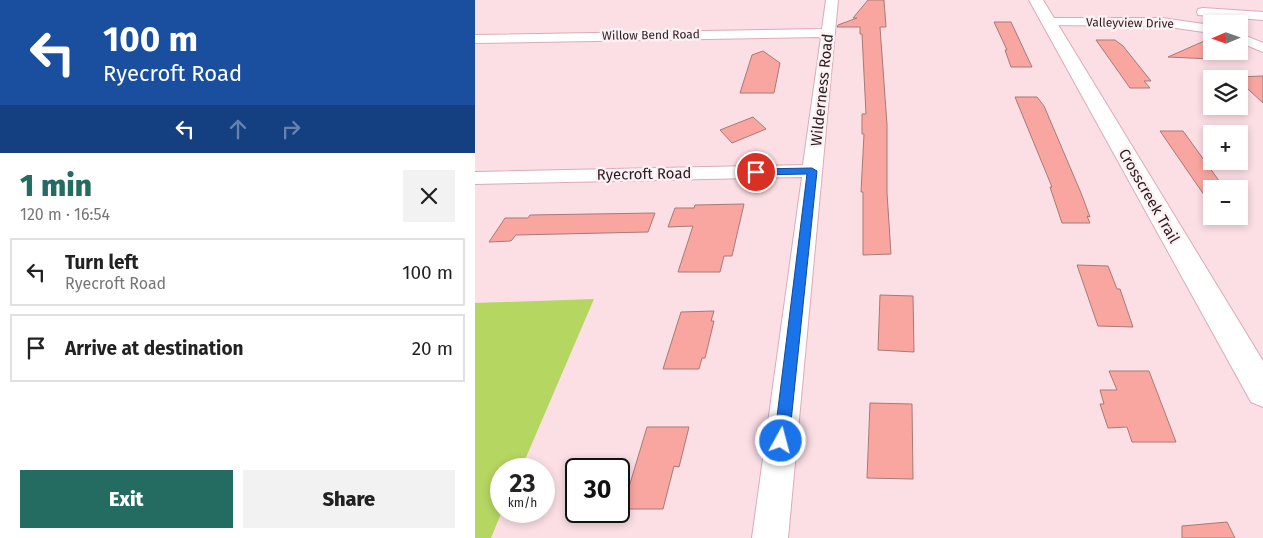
<!DOCTYPE html>
<meta charset="utf-8">
<style>
:root{--surface:#fff;--page:#f2f2f2;--text:#222;--muted:#767676;--line:#e0e0e0;--accent:#246c62}
body{margin:0;font-family:"Fira Sans",sans-serif;background:var(--page);color:var(--text);height:100vh;display:flex;flex-direction:column;font-size:19px;white-space:nowrap}
*{box-sizing:border-box;margin:0}
p{font-size:16px;color:var(--muted)}
.icon{flex:none;width:28px;height:28px;fill:none;stroke:currentColor;stroke-width:2;stroke-linecap:round;stroke-linejoin:round}
.map{position:relative;flex:1;overflow:hidden}
.drawer{display:flex;flex-direction:column;background:var(--surface);width:475px}
.drawer>*{flex:none}
.top-card{background:#1a4fa0;color:#fff;overflow:hidden}
.needle{width:32px;rotate:268deg}
.controls{position:absolute;left:728px;top:15px;display:grid;gap:10px}
.controls a{display:grid;place-items:center;width:45px;height:45px;border-radius:0px;background:var(--surface);box-shadow:0 2px 8px #0003;font-size:25px}
.speed{position:absolute;left:15px;top:458px;display:flex;gap:10px;font-size:25px;font-weight:700;text-align:center}
.speed>*{display:grid;place-content:center;width:65px;height:65px;border-radius:50%;background:var(--surface);box-shadow:0 2px 8px #0003;line-height:1}
.speed small{font-size:12px;font-weight:400}
.speed .limit{border:2px solid #111;border-radius:8px;background:#fff;color:#111}
.pin{position:absolute;display:grid;place-items:center;width:42px;height:42px;color:#fff;margin:-21px;border:2px solid #fff;border-radius:50%;box-shadow:0 1px 5px #0007}
.me{position:absolute;width:55px;margin:-28px;rotate:7deg;stroke-linejoin:round;filter:drop-shadow(0 0 4px #0008)}
.turn{display:flex;align-items:center;gap:18px;height:105px;padding:0 20px;font-size:22px}
.turn .icon{width:65px;height:65px;stroke-width:2.5}
.turn b{display:block;font-size:35px;line-height:42px}
.lanes{display:flex;align-items:center;height:48px;padding:0 20px;background:#0003;justify-content:center;gap:25px;direction:ltr}
.lanes .off{opacity:.35}
.round{display:grid;place-items:center;flex:none;width:52px;height:52px;border-radius:0px;background:var(--page)}
.head{display:flex;align-items:center;justify-content:space-between;height:85px;padding:0 20px}
h1{font-size:30px;font-weight:800;line-height:38px;color:var(--accent)}
.action{display:flex;gap:10px;margin-top:auto;padding:10px 20px}
.action a{flex:1;height:58px;border-radius:0px;background:var(--accent);color:#fff;font-size:20px;font-weight:800;line-height:58px;text-align:center}
.action a+a{background:var(--page);color:var(--text)}
ul{padding:0;list-style:none}
li{display:flex;align-items:center;gap:15px;height:68px;margin:0 10px 8px;padding:0 10px;border:2px solid var(--line);border-radius:0px}
li div{flex:1}
li b{display:block;font-size:19px}
li em{font-style:normal}
main{display:flex;flex:1;min-height:0}
.map>svg:first-child{display:block}
.green{fill:#b6d662}
.building{fill:#f9a6a1;stroke:#a77a77}
.lines{fill:none;stroke-linecap:round;stroke-linejoin:round}
.minor-casing{stroke:#dbacb7;stroke-width:2}
.tertiary-casing{stroke:#dbacb7;stroke-width:2}
.minor{fill:#fff;fill-rule:evenodd}
.tertiary{fill:#fff;fill-rule:evenodd}
.route{fill:#1a73e8;stroke:#114b97}
.labels{text-anchor:middle;dominant-baseline:central;stroke-width:5;stroke-linejoin:round;paint-order:stroke}
.far-street-label{font-size:12px;fill:#2c1b1f;stroke:#fbf1f3}
.street-label{font-size:15px;fill:#2c1b1f;stroke:#fbf1f3}
</style>
<main>
<section class="drawer">
<div class="top-card">
<div class="turn"><svg class="icon" aria-label="left" viewBox="0 0 24 24"><path d="M17 20v-9H6M10 6l-5 5 5 5"/></svg><div><b>100 m</b>Ryecroft Road</div></div>
<div class="lanes"><svg class="icon" aria-label="left" viewBox="0 0 24 24"><path d="M17 20v-9H6M10 6l-5 5 5 5"/></svg><svg class="icon off" aria-label="ahead" viewBox="0 0 24 24"><path d="M12 20V5M6 11l6-6 6 6"/></svg><svg class="icon off" aria-label="right" viewBox="0 0 24 24"><path d="M7 20v-9h11M14 6l5 5-5 5"/></svg></div>
</div>
<div class="head"><div><h1>1 min</h1><p>120 m · 16:54</p></div><a class="round"><svg class="icon" aria-label="close" viewBox="0 0 24 24"><path d="M6 6l12 12M18 6L6 18"/></svg></a></div>
<ul>
<li><svg class="icon" aria-label="left" viewBox="0 0 24 24"><path d="M17 20v-9H6M10 6l-5 5 5 5"/></svg><div><b>Turn left</b><p>Ryecroft Road</p></div><em>100 m</em></li>
<li><svg class="icon" aria-label="arrive" viewBox="0 0 24 24"><path d="M6 21V4h12l-3 4 3 4H6"/></svg><div><b>Arrive at destination</b></div><em>20 m</em></li>
</ul>
<div class="action"><a>Exit</a><a>Share</a></div>
</section>
<div class="map">
<svg width="788" height="538" viewBox="0 0 788 538">
<rect width="100%" height="100%" fill="#fcdee5"/>
<path class="green" d="M119,299L46,469H26L27,511L16,538H0V303Z"/>
<path class="building" d="M393,0H409L411,27H405L412,125V193L416,254L388,255V192H386L389,134H387V114H391L387,34H385V27H362L363,25L382,18H378Z
M519,22H536L557,67H536L530,50H532Z
M736,38V59L693,57Z
M621,40H640L648,46L676,81H669L675,88H655Z
M288,51L305,63L299,93H265L277,55Z
M788,76V103L760,77Z
M540,97H562L569,106L606,193L615,217L612,216L615,223H587L575,187H577Z
M278,117L291,129L257,143L245,130Z
M685,131H708L750,189H736V205Z
M269,204L257,256H249L245,272H203L218,226L193,227L200,208H219L220,205Z
M180,213L173,232L41,235L36,241L14,242L30,218H53L55,215Z
M602,265L633,266L642,289H645L658,327L623,326Z
M405,295L438,296L439,352L403,350Z
M239,311L236,321H239L230,358H227L224,369H188L206,312Z
M634,371H674L701,442H657L652,427L633,428L625,404H629L625,390H642Z
M395,403L437,404L438,479L392,478Z
M172,427H214L204,467L199,466L188,509H144L150,487H154Z
M752,522L760,538H707V526Z"/>
<g class="lines">
<defs>
<path id="minor" d="M351,0H363L313,538H277L327,177L0,184V172L328,165L346,37L0,43V35L347,29Z
M728,8L788,12V20L723,15L722,12L723,9Z
M574,18H687L736,25V33L687,26L569,25L567,22L569,19Z
M764,33L788,43V52L764,42Z"/>
<path id="tertiary" d="M554,0H568L788,361V407L776,402Z"/>
</defs>
<use href="#minor" class="minor-casing"/>
<use href="#tertiary" class="tertiary-casing"/>
<use href="#minor" class="minor"/>
<use href="#tertiary" class="tertiary"/>
</g>
<path class="route" d="M337,168L342,171L314,441L312,446L306,449L301,446L299,441L332,174L281,175L276,172L281,169Z"/>
<g class="labels">
<g class="far-street-label">
<text transform="translate(655 23) rotate(1)">Valleyview Drive</text>
<text transform="translate(176 35) rotate(-1)">Willow Bend Road</text>
</g>
<g class="street-label">
<text transform="translate(347 90) rotate(-84)">Wilderness Road</text>
<text transform="translate(169 174) rotate(-1)">Ryecroft Road</text>
<text transform="translate(674 196) rotate(60)">Crosscreek Trail</text>
</g>
</g>
</svg>
<div class="controls">
<a><svg class="needle" viewBox="-14 -14 28 28"><path d="M0-13l5 13h-10z" fill="#e53935"/><path d="M0 13l5-13h-10z" fill="#767676"/></svg></a>
<a><svg class="icon" aria-label="layers" viewBox="0 0 24 24"><path d="M12 4l9 5-9 5-9-5zM3 14l9 5 9-5"/></svg></a>
<a>+</a>
<a>−</a>
</div>
<div class="speed"><div>23<small>km/h</small></div><div class="limit">30</div></div>
<div class="pin" style="left:281px;top:172px;background:#d93025"><svg class="icon" aria-label="arrive" viewBox="0 0 24 24"><path d="M6 21V4h12l-3 4 3 4H6"/></svg></div>
<svg class="me" style="left:306px;top:441px" viewBox="-20 -20 40 40"><circle r="17" fill="#1a73e8" stroke="#fff" stroke-width="3"/><path d="M0-11L8 9 0 5-8 9z" fill="#fff"/></svg>
</div>
</main>
